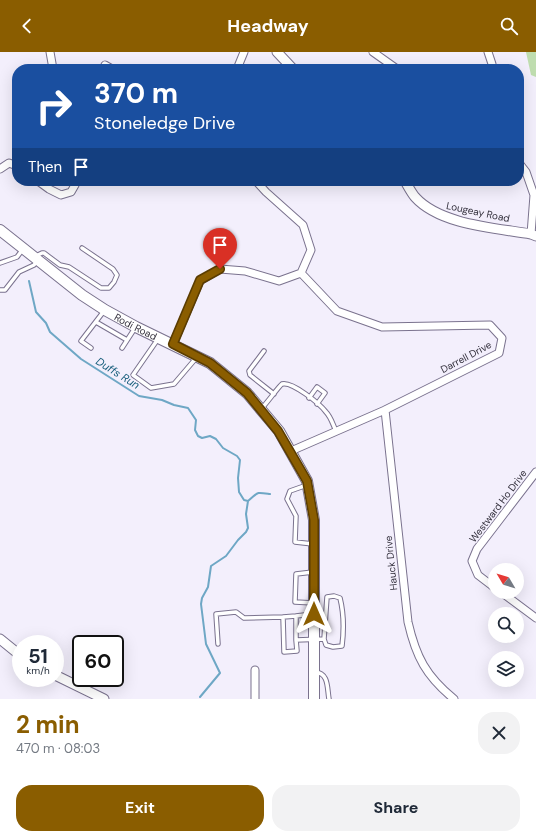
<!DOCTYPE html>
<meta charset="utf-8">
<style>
:root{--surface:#fff;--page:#f2f2f3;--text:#1f2937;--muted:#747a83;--accent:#8a5d00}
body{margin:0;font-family:"DM Sans",sans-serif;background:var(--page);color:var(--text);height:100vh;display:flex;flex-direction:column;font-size:15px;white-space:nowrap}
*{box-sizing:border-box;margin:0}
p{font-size:13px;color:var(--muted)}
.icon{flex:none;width:22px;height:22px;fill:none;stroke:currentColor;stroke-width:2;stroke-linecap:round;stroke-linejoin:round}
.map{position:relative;height:647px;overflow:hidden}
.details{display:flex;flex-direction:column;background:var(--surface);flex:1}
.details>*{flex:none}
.top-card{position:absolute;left:12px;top:12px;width:512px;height:122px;border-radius:16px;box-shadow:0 4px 16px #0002;background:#1a4fa0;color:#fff;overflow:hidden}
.needle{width:26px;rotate:308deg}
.fabs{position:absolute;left:488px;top:511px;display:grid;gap:8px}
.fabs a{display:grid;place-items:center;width:36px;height:36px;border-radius:50%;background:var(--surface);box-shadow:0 4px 16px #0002;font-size:20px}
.speed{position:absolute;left:12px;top:583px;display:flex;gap:8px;font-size:20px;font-weight:700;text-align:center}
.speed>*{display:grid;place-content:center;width:52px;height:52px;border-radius:50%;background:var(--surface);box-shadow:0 4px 16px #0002;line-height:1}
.speed small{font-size:10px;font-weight:400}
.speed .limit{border:2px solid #111;border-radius:6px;background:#fff;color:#111}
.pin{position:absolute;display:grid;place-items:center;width:34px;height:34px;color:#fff;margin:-41px -17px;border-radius:50% 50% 50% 0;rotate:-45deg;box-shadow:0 0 4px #0007}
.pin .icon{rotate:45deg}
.me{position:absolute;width:44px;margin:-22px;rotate:0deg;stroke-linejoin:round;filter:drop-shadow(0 0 3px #0008)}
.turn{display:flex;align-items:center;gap:14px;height:84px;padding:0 16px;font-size:18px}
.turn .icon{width:52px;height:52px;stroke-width:2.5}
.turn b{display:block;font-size:28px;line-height:34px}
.then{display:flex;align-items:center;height:38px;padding:0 16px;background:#0003;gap:8px;font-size:15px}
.round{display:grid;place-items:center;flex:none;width:42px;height:42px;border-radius:16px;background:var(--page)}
.headline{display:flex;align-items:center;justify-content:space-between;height:68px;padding:0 16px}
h1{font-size:24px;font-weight:700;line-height:30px;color:var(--accent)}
.cta{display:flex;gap:8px;margin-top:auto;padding:8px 16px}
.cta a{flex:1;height:46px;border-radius:16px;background:var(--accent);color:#fff;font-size:16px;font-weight:700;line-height:46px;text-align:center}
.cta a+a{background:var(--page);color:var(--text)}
header{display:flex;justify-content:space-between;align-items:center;height:52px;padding:0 16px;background:var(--accent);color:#fff;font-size:18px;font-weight:700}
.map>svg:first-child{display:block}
.green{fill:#bfddaf}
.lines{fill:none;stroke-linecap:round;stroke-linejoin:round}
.stream{stroke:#6ea7c5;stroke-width:2}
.lane-casing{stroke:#7a728e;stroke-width:5.5}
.street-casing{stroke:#7a728e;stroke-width:9}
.secondary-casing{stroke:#7a728e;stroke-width:11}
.primary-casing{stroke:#7a728e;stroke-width:12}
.lane{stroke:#fff;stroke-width:3.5}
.street{stroke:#fff;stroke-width:7}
.secondary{stroke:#fff;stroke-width:9}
.primary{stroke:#fff;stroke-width:10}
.route-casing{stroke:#5a3c00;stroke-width:10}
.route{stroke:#8a5d00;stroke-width:7}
.labels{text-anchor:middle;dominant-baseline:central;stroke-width:3;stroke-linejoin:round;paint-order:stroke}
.street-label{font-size:10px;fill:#322f3b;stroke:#f3effc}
.water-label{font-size:11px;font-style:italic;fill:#145c7a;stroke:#f3effc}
</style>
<header><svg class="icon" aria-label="back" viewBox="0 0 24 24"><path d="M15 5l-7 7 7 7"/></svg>Headway<svg class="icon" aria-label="search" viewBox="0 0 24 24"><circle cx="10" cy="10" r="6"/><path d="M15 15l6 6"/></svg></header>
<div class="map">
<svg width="536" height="647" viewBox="0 0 536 647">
<rect width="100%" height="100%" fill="#f3effc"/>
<path class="green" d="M526,0H536V25L531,23Z"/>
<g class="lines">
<path class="stream" d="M29,229L36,260L46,271L50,280L81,307L139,344L162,348L174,353L188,356L196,368L195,378L198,384L202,386L210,384L216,387L223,396L237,404L240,408L238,426L239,440L244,448L248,449C259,440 255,440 270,442
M200,645L220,621L206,592L201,552L202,546L208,535L211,514L226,504L238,488L246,480L248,476L246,462L248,449"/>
<defs>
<path id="lane" d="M36,204L42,201H44L60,213L69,215L101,236H109L114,230L117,223L113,217L82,196
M0,211L17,205L23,197
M0,238H5L19,220L34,213L37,209
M96,270L127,288
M158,287L133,323L151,336L174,332L197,305
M91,296L81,289L104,259
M122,296L135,276
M264,299L249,319L250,323L274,342
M309,346L317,335L325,341L317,352
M262,356C266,352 280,333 282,332C292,329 320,352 326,360C331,365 333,373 336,379
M307,433L290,439L287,447L296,464L295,490L313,492
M313,520L296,522L295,550L314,551
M313,562L296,564V588L324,587L326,593L333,595L342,594C344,578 344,562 340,546L334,544L327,545L324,587
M296,564L283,565L284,600L297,599L296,588
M218,592L216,562L236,560L244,566L283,565
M315,620C329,621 327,636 329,647"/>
<path id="street" d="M50,0L53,17
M373,0L397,17
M488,0L492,12V17
M105,13L112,17
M237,17L244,0
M519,111L526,120L534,143L531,182
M0,117L9,111L17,114
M38,129L49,137L61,143L71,140L75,133L72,129
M173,292L200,229L220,217L245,219L279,229L301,221L311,198L303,173L266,140L256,129
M385,358L408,570C416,605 426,624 454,647
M291,399L385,358L499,301L502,286L490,273L382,275L337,259L301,221
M495,536L478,523L472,509L477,497L536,420
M501,540L536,566
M255,647V618"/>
<path id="secondary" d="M277,0L293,17
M405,129C408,134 411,140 415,145C440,173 496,176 531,182L536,184
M0,587L21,604
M55,623L104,647"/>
<g id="primary">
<path id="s1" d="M0,178L82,243L105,258L136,275L210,311L247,341L279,379L307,429L314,468V647"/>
</g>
</defs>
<use href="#lane" class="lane-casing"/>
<use href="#street" class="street-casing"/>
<use href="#secondary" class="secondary-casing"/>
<use href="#primary" class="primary-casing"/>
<use href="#lane" class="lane"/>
<use href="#street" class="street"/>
<use href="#secondary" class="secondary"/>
<use href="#primary" class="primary"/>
</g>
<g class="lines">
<defs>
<path id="route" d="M220,217L200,228L173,292L210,311L247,341L278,379L307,429L314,468V562"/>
</defs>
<use href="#route" class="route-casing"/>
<use href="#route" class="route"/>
</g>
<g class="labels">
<g class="street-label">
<text transform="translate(478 160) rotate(12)">Lougeay Road</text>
<text stroke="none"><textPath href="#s1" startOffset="167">Rodi Road</textPath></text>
<text transform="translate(466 305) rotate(-28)">Darrell Drive</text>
<text transform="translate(498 454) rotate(-53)">Westward Ho Drive</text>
<text transform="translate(391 511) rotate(-96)">Hauck Drive</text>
</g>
<g class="water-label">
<text transform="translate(118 321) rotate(32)">Duffs Run</text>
</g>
</g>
</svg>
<div class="fabs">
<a><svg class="needle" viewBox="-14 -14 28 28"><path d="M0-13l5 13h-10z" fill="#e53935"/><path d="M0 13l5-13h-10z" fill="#747a83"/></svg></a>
<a><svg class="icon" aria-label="search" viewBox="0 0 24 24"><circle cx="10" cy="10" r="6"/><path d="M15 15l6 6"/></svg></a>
<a><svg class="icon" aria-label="layers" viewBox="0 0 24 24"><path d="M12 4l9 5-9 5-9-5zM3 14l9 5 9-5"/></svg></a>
</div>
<div class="speed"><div>51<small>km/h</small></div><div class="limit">60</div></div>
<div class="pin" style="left:220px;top:217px;background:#d93025"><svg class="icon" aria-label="arrive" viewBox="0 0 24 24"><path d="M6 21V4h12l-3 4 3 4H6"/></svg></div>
<svg class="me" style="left:314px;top:562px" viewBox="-20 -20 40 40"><path d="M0-17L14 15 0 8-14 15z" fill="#8a5d00" stroke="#fff" stroke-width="4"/></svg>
<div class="top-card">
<div class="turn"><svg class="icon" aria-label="right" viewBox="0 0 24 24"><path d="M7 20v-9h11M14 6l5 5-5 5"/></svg><div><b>370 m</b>Stoneledge Drive</div></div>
<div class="then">Then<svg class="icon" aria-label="arrive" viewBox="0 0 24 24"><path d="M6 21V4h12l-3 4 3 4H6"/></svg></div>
</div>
</div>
<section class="details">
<div class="headline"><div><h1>2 min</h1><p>470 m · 08:03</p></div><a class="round"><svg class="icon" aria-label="close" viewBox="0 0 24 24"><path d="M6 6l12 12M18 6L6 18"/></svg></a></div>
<div class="cta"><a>Exit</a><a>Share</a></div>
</section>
